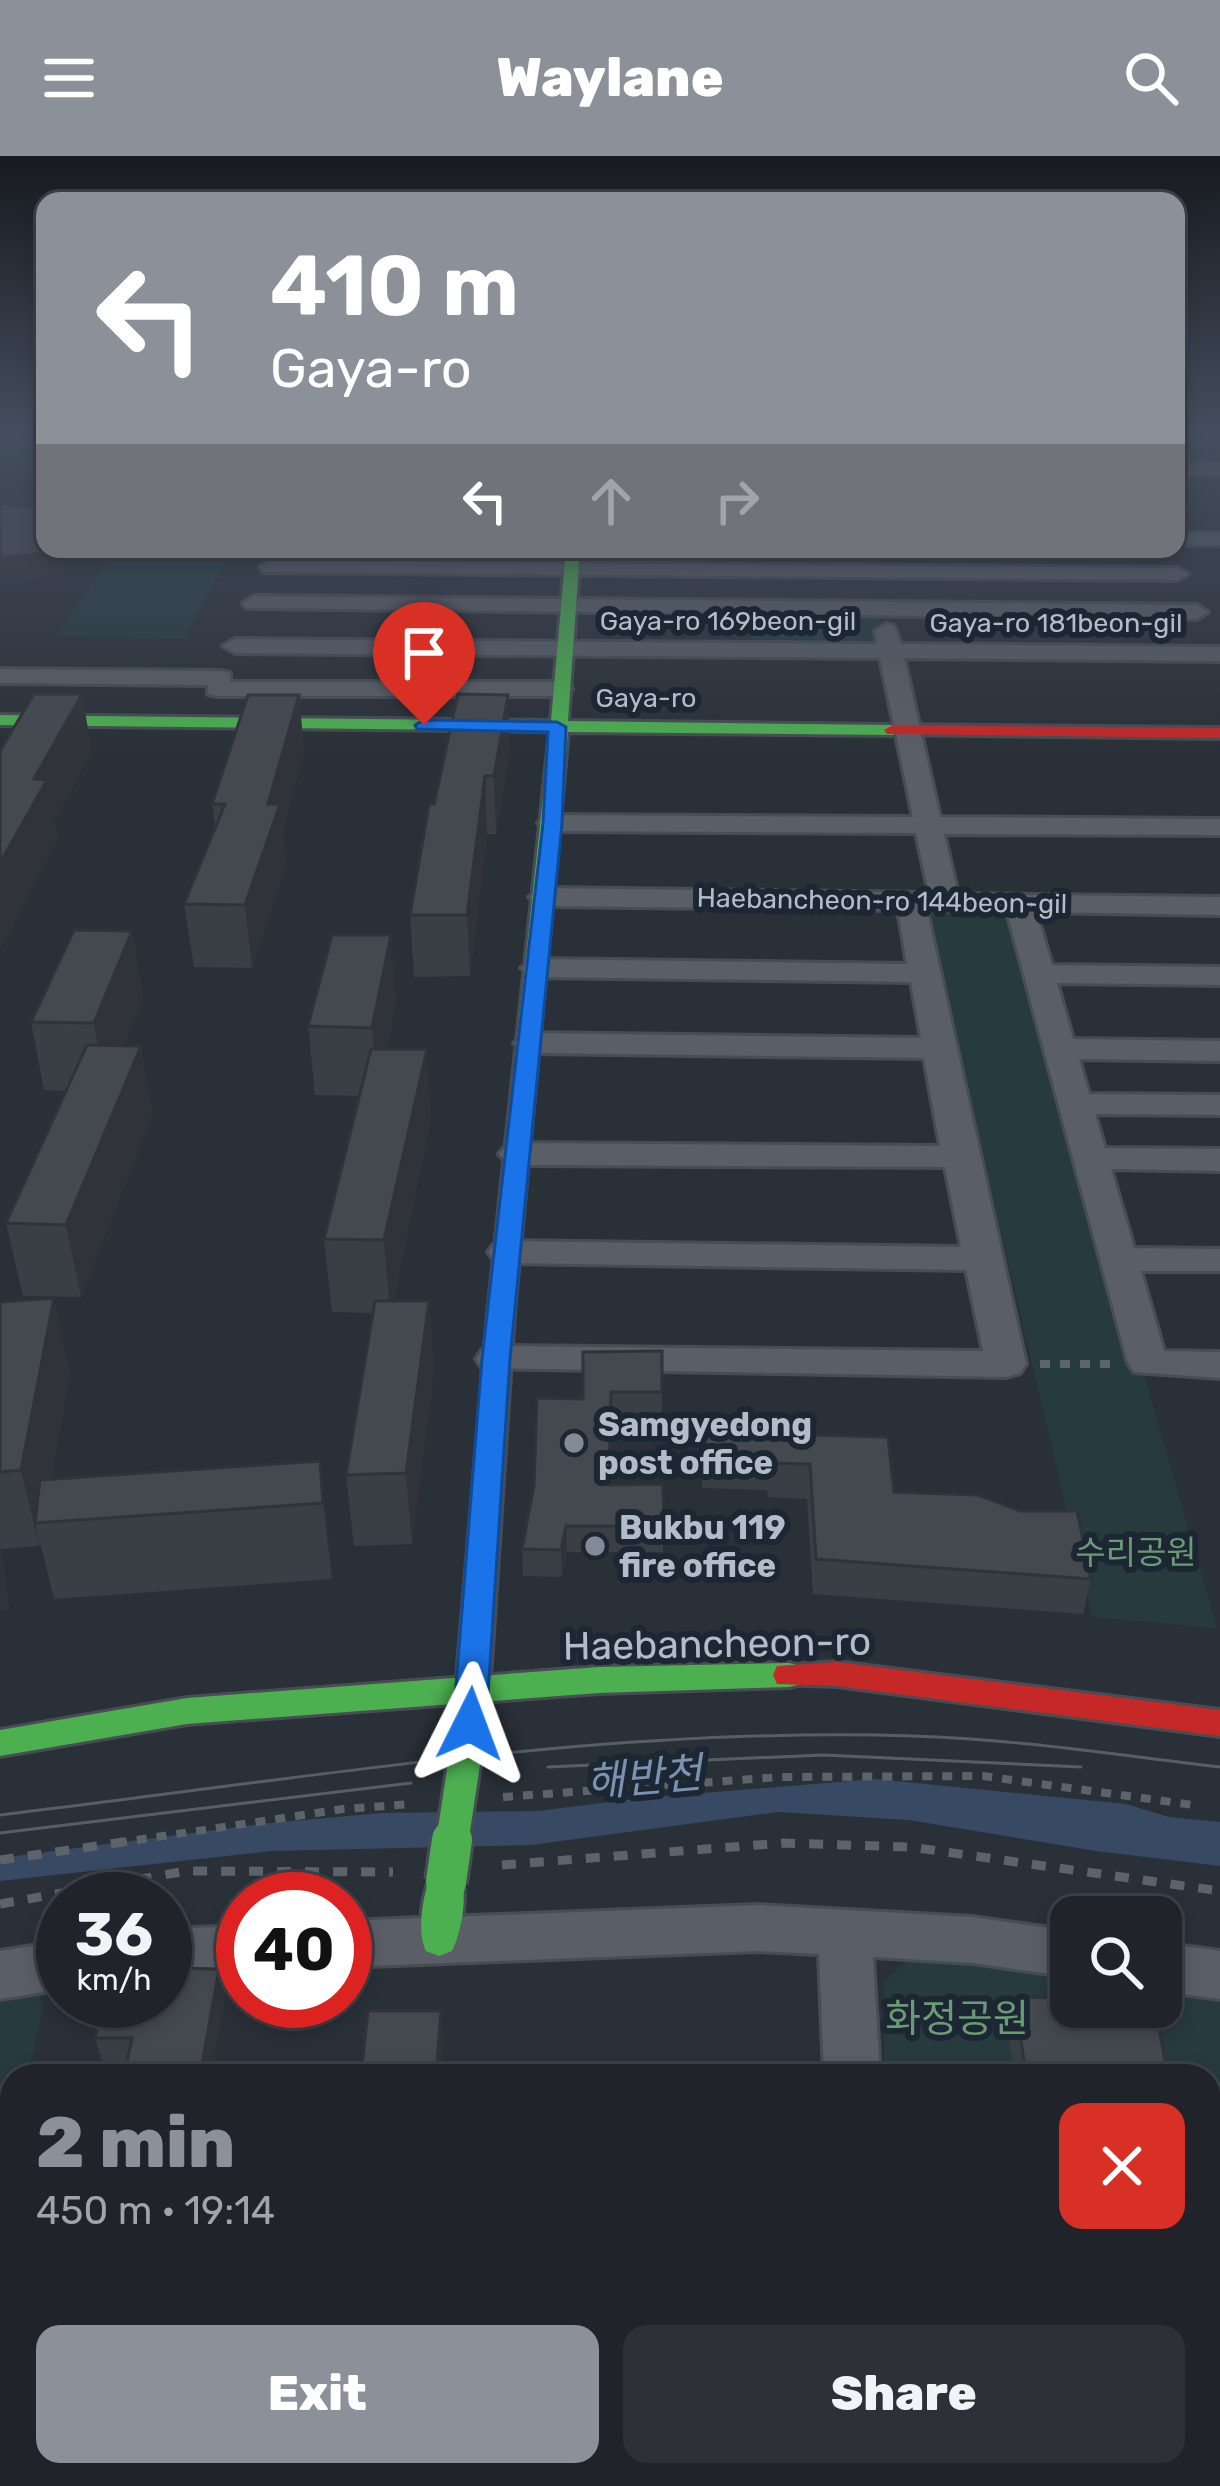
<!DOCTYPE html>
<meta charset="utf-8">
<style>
:root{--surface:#20242a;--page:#2d3036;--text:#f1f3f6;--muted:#a2a4a8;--line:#3d4147;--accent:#8c9099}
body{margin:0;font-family:Rubik,"Noto Sans KR",sans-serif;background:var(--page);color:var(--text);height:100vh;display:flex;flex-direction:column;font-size:45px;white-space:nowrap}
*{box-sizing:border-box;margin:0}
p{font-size:39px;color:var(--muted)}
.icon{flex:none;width:66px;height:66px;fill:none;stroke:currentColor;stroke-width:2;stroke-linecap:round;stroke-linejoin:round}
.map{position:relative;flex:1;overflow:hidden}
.drawer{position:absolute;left:0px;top:1908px;width:1221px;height:423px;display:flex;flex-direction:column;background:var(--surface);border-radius:36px 36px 0 0;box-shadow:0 6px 18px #0003,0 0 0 3px var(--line)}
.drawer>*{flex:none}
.banner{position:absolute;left:36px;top:36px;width:1149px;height:366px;border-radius:24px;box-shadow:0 6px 18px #0003,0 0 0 3px var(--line);background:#8c9099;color:#fff;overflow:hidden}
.fabs{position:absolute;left:1050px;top:1740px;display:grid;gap:24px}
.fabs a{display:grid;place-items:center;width:132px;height:132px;border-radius:24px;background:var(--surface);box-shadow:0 6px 18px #0003,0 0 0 3px var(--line);font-size:60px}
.speed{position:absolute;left:36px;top:1716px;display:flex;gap:24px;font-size:60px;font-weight:700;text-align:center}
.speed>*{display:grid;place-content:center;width:156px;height:156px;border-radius:50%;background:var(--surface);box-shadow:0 6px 18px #0003,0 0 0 3px var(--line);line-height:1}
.speed small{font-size:30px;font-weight:400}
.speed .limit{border:18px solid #d22;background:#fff;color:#111}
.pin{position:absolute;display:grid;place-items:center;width:102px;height:102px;color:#fff;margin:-123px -51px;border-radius:50% 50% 50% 0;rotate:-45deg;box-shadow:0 0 12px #0007}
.pin .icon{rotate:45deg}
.me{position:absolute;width:132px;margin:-66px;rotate:3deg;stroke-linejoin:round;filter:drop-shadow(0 0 9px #0008)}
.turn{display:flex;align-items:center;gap:42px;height:252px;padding:0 36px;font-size:54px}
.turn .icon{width:156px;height:156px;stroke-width:2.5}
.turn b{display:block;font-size:84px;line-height:102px}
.lanes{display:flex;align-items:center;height:114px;padding:0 36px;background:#0003;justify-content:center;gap:60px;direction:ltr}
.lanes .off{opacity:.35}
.round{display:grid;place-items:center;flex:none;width:126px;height:126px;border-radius:24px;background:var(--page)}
.summary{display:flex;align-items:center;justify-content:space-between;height:204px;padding:0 36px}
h1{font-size:72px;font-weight:800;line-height:90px;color:var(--accent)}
.cta{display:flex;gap:24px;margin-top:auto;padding:24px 36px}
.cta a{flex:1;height:138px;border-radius:24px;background:var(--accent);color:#fff;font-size:48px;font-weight:800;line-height:138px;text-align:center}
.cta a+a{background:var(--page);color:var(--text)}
header{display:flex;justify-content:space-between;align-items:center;height:156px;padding:0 36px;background:var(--accent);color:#fff;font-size:54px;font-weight:800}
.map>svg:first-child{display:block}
.green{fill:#273a3e}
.water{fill:#384963}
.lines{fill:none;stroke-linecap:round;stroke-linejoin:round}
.lane-casing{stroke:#484c53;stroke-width:6}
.street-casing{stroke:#484c53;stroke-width:6}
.fast-casing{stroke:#484c53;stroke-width:6}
.jam-casing{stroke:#484c53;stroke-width:6}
.path-far1{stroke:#5d636a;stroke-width:8;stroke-dasharray:10 10;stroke-linecap:butt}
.path{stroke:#5d636a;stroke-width:9;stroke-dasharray:14 14;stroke-linecap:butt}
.lane{fill:#5a5e66;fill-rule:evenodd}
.street{fill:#5a5e66;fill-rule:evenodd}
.fast{fill:#4caf50;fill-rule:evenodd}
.jam{fill:#c62828;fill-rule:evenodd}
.tram{stroke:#595d64;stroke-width:3}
.fast-bridge-far1-casing{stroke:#484c53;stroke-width:38;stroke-linecap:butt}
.fast-bridge-casing{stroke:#484c53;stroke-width:46;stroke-linecap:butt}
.fast-bridge-far1{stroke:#4caf50;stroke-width:32}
.fast-bridge{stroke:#4caf50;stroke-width:40}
.wall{fill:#3a3f45}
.shaded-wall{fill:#303338}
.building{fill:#444950;stroke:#303338;stroke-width:3}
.route{fill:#1a73e8;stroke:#114b97;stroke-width:3}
.poi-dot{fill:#848b96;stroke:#1d2633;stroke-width:4.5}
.labels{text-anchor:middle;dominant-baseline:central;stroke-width:12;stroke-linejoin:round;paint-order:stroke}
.far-street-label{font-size:27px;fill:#b4bcc9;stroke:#1d2633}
.poi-label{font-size:33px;font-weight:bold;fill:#b4bcc9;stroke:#1d2633;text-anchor:start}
.park-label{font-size:33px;fill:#6b9a76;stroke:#1d2633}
.near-street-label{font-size:39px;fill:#b4bcc9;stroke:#1d2633}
.near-park-label{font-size:39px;fill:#6b9a76;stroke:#1d2633}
.near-water-label{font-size:42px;font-style:italic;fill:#7c92b1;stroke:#1d2633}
</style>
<header><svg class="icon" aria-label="menu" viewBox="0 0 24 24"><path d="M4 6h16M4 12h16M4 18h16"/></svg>Waylane<svg class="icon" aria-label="search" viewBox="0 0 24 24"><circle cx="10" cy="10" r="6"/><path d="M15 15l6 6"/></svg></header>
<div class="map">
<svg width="1220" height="2330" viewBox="0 0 1220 2330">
<rect width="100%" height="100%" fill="#2a3038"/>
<path class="green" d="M19,273H45V311H0V296Z
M116,393H233L184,483L56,480Z
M752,454L876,455L886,492L752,488Z
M924,752L1010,753L1217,1472L1092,1461Z
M910,1801L1071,1815V1851H1161V1828L1220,1837V2330H910L909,2319H1209V1920H885L884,1827Z
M38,1827L43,1852L28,1920H12V1990L0,2043V1837Z"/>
<path class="water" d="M876,1623L1126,1648L1169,1661L1220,1666V1710L1096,1695L909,1664L778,1656L531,1689L271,1695L0,1725V1702L269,1667L382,1657L538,1655L641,1642Z"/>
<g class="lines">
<defs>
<path id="lane" d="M970,2319H1000L999,2330H973Z"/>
<path id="street" d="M1210,273H1220V280L1214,279Z
M1176,307L1220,308V320L1176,319Z
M1176,377H1220V389H1176Z
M271,405L1177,412L1188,418L1177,424L263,416L260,411Z
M254,440L1197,449L1208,456L1197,463L246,452L243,447Z
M886,468L894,470L901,488L1220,491V505L904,502L940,661L1220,663V679L944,678L958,738L1220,741V759L1036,756L1052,809L1220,811V829L1057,827L1073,883L1220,885V905L1079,903L1089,938L1220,939V959L1095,958L1105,992L1220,993V1015L1111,1013L1134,1092L1220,1093V1115H1141L1164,1195L1220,1196V1222L1134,1216L1128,1207L1007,756L927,755L1026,1208L1020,1217L1006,1221L482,1212L476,1203L482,1194L496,1190L983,1195L966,1114L507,1107L494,1104L488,1096L494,1088L507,1085L961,1091L945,1011L517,1009L505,1005L499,998L505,991L517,987L940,990L924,902L530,897L514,887L530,877L921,882L911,826L536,821L521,812L536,803L907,808L898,754L544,750L529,741L544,732L929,737L916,677L552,675L538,667L552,659L913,661L880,502L235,497L223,490L235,483L877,488L875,475Z
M0,513L221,515L230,517V526H560L572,533L560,540H217L208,538V529L0,527Z
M758,1749L973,1761L1071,1775V1821L973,1807L873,1801L880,1920H824L819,1798L758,1795L345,1811V1765Z
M243,1770V1816L165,1819V1773Z
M63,1785V1833L0,1843V1795Z
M1161,1787L1220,1795V1843L1161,1835Z
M842,2319H908V2330H842Z"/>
<path id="fast" d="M566,393H580L568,565L893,569L902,574L893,579L568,576L514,1157L501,1165L488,1157L550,575L0,569V559L551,565Z
M789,1507L801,1510L805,1519L801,1528L789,1531L599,1537L187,1568L0,1600V1574L187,1542L599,1511Z
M446,1711L459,1715C469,1735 462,1775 452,1795L439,1800L426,1795C416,1775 423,1735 433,1715Z"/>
<path id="jam" d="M893,569L1220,572V582L887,578L884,574Z
M501,1149L514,1157L487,1568L482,1577L470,1581L458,1577L453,1568L488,1157Z
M837,1506L1220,1554V1580L837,1530L777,1528L773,1519L777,1510Z"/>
</defs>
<use href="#lane" class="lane-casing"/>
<use href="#street" class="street-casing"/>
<use href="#fast" class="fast-casing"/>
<use href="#jam" class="jam-casing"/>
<path class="path-far1" d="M1040,1208H1117
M503,1641L781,1621L983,1620L1193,1649
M117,1687L343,1653L412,1648"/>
<path class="path" d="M0,1704L137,1684
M502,1709L783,1687L911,1691L1220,1735
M0,1748L186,1715L393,1716"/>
<use href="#lane" class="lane"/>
<use href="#street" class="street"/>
<use href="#fast" class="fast"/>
<use href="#jam" class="jam"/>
<path class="tram" d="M548,1611L823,1599L1081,1611
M0,1659C302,1623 608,1570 913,1580C1016,1583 1118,1599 1220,1611
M0,1677L411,1627"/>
<defs>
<path id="fast-bridge-far1" d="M452,1687L470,1568"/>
<path id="fast-bridge" d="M446,1726L452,1684"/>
</defs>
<use href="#fast-bridge-far1" class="fast-bridge-far1-casing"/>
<use href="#fast-bridge" class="fast-bridge-casing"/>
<use href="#fast-bridge-far1" class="fast-bridge-far1"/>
<use href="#fast-bridge" class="fast-bridge"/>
</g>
<path class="wall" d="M299,539L304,596L283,676L286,709L252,812L194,811L184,748L215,672L212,648Z
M510,594L496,678H487L470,820L414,821L410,759L434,648Z
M132,775L143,841L124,890H141L152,959L81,1141L23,1140L6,1067L66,935L44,934L31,866Z
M391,779L396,846L387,893L431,962L393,1145H429L434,1214L412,1388L354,1390L346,1319L373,1157L332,1156L324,1083L359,940L315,939L308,870Z
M0,1146L70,1216L51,1323L320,1305L332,1423L54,1443L40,1386L39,1390L1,1393L9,1453L0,1455Z
M583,1196L662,1236V1262H611L609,1329L663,1328V1396H567L562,1421L523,1420L522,1393L583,1243Z
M703,1268L776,1278L894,1336L1091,1423L1083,1458L813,1438L807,1343L768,1341L767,1334L702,1332Z
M219,1813L225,1840L211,1920H124L126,1909H103L95,1882Z
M1015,1841L1168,1920H1014L1008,1876Z
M1067,2319H1209L1220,2330H1069Z"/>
<path class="shaded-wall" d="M63,393H78L68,407L70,420L0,428V402Z
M82,538L92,596L55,666L58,684L0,794V707L34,623Z
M299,539L304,596L283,676L286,709L252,812L245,749L268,648Z
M508,539L510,594L496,678L494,620Z
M485,620L487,678L470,820L467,759Z
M132,775L143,841L106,935L94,867Z
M391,779L396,846L378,940L372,872Z
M141,890L152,959L81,1141L66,1069Z
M427,893L431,962L390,1157L384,1084Z
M54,1142L70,1216L43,1366L35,1367L39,1390L21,1314Z
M429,1145L434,1214L412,1388L406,1317Z
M320,1305L329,1381L332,1423L323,1347Z
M566,1370L567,1396L562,1421L561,1394Z
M0,1389L9,1453L0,1455Z
M219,1813L225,1840L211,1920H200Z
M441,1855L444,1882L441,1920H436Z
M403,2319H409L408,2330H402Z"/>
<path class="building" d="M45,333V393H65L66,395L0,402V347L29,352Z
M34,538H82L34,623L47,624L0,707V595Z
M458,538L508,539L494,620H485L467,759H410L429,648H434Z
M248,539H299L268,648H280L245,749L184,748L225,648H212Z
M74,774L132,775L94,867L31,866Z
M332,779H391L372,872L308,870Z
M87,889L141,890L66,1069L6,1067Z
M371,893H427L384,1084L324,1083Z
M54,1142L21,1314L0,1316V1146Z
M375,1145H429L406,1317L346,1319Z
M662,1195V1236H611L609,1329L663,1328L664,1370H566L561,1394L522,1393L534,1329L537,1242L583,1243V1196Z
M703,1268L776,1269V1278L888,1281L894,1336L978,1339L1020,1355H1077L1091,1423L816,1403L810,1308L770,1307L769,1299L703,1297Z
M320,1305L323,1347L35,1367L40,1324Z
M165,1812L219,1813L200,1920H124L132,1882H95L104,1845H165Z
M1015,1841L1071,1842V1851H1155L1168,1920H1026Z
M368,1855H441L436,1920H361Z
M1209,2132L1220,2189V2330L1083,2328L1082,2319H1209Z
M12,2232V2319H403L402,2330H0V2285Z"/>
<linearGradient id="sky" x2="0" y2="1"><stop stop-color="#171a1f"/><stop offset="0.46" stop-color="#444e5e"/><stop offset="1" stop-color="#444e5e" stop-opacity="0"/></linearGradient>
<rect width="1220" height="599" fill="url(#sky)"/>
<path class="route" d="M424,564L557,566L566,571L562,667L510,1203L486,1568L481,1578L470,1582L458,1578L453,1568L482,1203L543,667L548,576L417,573L415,569Z"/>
<g class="poi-dot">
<circle cx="574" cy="1287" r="12"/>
<circle cx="595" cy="1390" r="12"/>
</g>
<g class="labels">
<g class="far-street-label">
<text x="728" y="465">Gaya-ro 169beon-gil</text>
<text x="1056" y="467">Gaya-ro 181beon-gil</text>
<text x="646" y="542">Gaya-ro</text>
<text transform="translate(882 745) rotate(1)">Haebancheon-ro 144beon-gil</text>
</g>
<g class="poi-label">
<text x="598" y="1268">Samgyedong<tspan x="598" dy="38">post office</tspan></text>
<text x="619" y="1371">Bukbu 119<tspan x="619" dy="38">fire office</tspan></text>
</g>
<g class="park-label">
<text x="1136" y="1396">수리공원</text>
</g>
<g class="near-street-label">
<text transform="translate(717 1488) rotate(-1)">Haebancheon-ro</text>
</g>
<g class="near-park-label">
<text x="957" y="1863">화정공원</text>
</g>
<g class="near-water-label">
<text transform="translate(644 1622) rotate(-5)">해반천</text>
</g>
</g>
</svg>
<div class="fabs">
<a><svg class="icon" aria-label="search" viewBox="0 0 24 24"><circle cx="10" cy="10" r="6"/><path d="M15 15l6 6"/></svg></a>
</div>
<div class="speed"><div>36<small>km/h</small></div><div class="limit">40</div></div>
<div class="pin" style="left:424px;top:569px;background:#d93025"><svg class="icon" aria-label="arrive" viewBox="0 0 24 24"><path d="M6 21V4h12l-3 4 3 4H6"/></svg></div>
<svg class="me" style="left:470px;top:1568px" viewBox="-20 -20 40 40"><path d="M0-17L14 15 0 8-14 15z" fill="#1a73e8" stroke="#fff" stroke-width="4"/></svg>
<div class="banner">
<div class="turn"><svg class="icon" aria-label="left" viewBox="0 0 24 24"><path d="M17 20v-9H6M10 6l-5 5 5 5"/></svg><div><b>410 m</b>Gaya-ro</div></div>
<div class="lanes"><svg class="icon" aria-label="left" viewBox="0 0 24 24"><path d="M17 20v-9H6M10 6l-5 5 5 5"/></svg><svg class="icon off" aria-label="ahead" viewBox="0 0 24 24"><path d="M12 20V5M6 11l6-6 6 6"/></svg><svg class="icon off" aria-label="right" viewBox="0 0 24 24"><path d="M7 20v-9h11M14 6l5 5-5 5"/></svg></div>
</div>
<section class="drawer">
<div class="summary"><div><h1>2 min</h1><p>450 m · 19:14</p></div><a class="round" style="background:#d93025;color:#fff"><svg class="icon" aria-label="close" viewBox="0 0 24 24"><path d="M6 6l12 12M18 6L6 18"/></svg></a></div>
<div class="cta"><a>Exit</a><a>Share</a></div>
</section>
</div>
